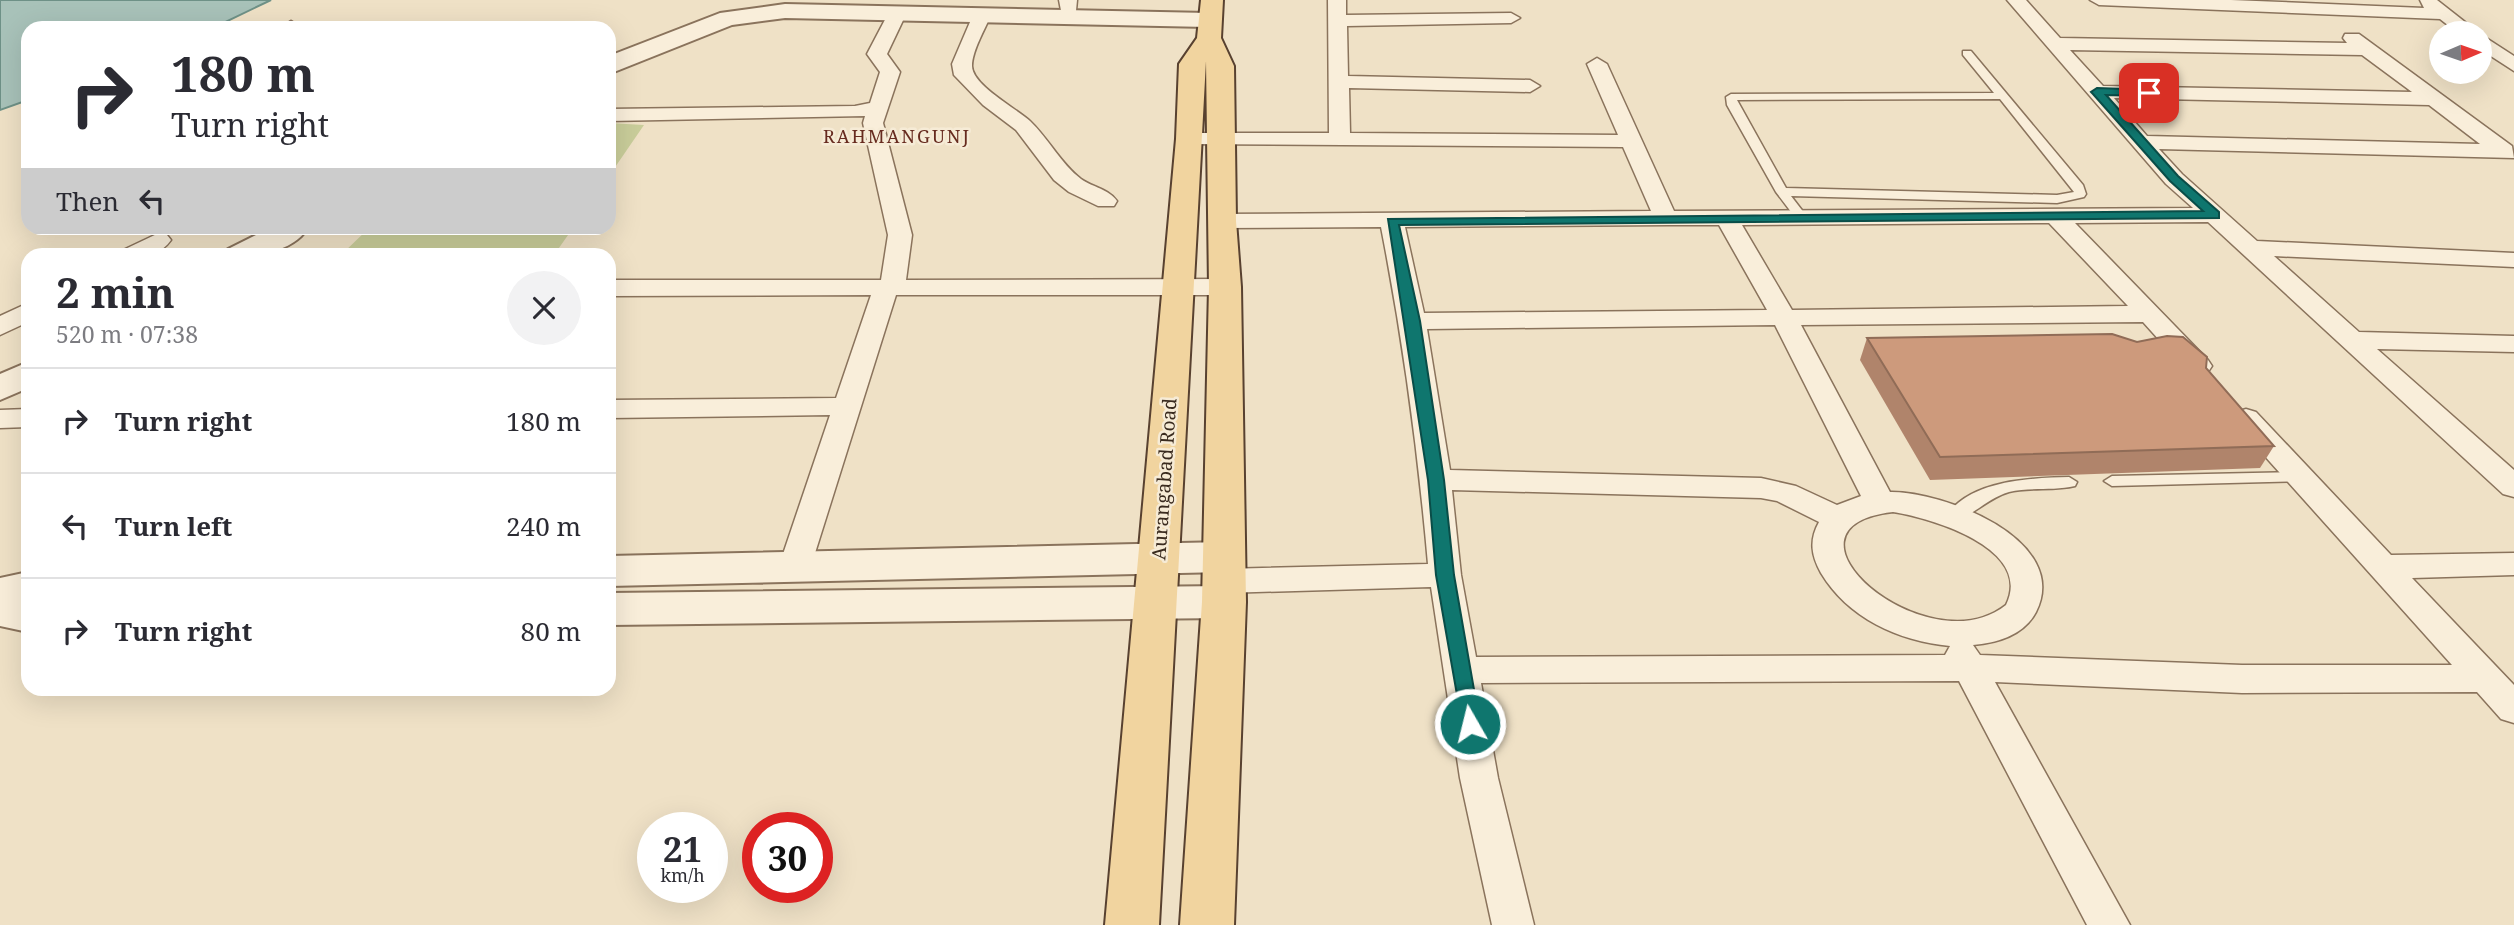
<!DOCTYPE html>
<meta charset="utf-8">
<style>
:root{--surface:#fff;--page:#f2f2f3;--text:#2b2b33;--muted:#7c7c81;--line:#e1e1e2}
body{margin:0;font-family:"Noto Serif",serif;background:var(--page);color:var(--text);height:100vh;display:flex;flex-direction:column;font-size:26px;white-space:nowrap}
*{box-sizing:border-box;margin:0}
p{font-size:23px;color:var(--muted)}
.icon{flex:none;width:38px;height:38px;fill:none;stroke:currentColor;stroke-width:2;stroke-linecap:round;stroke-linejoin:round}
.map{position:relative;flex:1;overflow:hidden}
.details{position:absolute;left:21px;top:248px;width:595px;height:448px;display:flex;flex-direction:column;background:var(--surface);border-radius:21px;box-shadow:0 7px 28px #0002}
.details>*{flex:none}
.banner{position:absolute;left:21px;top:21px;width:595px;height:214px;border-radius:21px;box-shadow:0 7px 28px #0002;background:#fff;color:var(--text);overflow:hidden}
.needle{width:46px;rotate:88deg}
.buttons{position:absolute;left:2429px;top:21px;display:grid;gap:14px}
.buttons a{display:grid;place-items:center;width:63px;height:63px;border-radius:50%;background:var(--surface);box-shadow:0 7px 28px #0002;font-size:35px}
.speed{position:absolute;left:637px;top:812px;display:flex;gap:14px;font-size:35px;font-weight:700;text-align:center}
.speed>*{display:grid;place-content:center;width:91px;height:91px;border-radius:50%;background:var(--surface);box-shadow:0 7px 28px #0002;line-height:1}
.speed small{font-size:18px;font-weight:400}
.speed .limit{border:10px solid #d22;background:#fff;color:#111}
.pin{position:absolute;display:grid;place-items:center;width:60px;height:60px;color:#fff;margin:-30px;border-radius:14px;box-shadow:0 4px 10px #0006}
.me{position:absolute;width:77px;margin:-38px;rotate:352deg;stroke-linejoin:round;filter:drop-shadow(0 0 5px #0008)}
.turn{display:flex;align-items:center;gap:24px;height:147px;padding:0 35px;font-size:32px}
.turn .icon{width:91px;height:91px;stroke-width:2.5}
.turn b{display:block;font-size:49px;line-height:60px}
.then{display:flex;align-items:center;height:66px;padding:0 35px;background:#0003;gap:14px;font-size:26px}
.round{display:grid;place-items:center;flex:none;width:74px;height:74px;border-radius:37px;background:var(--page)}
.head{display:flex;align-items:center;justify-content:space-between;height:119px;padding:0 35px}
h1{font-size:42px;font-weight:700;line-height:52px}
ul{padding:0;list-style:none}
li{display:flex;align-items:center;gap:21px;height:105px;padding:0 35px;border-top:2px solid var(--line)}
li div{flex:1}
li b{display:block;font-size:26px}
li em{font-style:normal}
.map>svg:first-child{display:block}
.green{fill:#c9cd9a}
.water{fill:#a8c2b9;stroke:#6e9187;stroke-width:2}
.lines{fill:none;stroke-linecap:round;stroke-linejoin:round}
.service-casing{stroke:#8a735c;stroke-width:3}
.minor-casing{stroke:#8a735c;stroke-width:3}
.tertiary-casing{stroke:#8a735c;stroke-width:4}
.primary-casing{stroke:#584130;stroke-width:4}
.service{fill:#f9eeda;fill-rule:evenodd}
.minor{fill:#f9eeda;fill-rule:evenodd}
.tertiary{fill:#f9eeda;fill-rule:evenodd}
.primary{fill:#f1d49f;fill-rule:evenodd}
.wall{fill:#b0846b}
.building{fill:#cd9a7c;stroke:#906c57;stroke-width:2}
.route{fill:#0f766e;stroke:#0a4d48;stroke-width:2}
.labels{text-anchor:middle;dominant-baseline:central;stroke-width:5;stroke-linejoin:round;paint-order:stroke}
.far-neighbourhood-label{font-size:18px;letter-spacing:2px;fill:#672b1f;stroke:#f6ebd6}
.street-label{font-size:19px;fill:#3a2b1f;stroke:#f6ebd6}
</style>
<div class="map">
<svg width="2514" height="925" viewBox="0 0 2514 925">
<rect width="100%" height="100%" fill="#efe1c6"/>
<path class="green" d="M609,123L644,125L609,176Z
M369,228H573L554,255H341Z"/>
<path class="water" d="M0,0H271L213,28H28V100L0,110Z"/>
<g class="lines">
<defs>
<path id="service" d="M1963,51H1971L2083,185L2086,194L2084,197L2057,203L1791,196L1808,218L1802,222L1798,221L1776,192L1727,105L1726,97L1731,94L1994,93L1963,55ZM2000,99L2074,192L2057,195L1786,188L1737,100Z
M2300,472L2308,477L2306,481L2112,486L2104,481L2112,476Z
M2069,477L2077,482L2075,486C2054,491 2030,487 2009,492C1988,498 1974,515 1955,521L1947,515C1971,480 2031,478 2069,477Z"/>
<path id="minor" d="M1059,0H1077L1075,21H1063Z
M1328,0H1346V15L1511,13L1520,18L1511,23L1347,26L1348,76L1530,80L1540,86L1530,92L1349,88L1350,133L1618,135L1587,64L1597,58L1607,64L1674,211L2193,208L2166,184L2007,0H2026L2060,38L2347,43L2343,38L2345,34H2359L2512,146L2514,158L2159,149L2182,174L2257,241L2514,253V267L2274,256L2359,332L2514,336V352L2377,349L2514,470V497L2503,494L2208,222L2075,223L2208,360L2212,366L2208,372H2188L2143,322L1801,325L1890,492C1943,491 2072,540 2036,612C2024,635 1997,643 1973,645L1980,655L2242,665H2452L2236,424L2232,418L2236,412L2246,409L2256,412L2391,555L2514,553V575L2412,578L2514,685V723L2501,719L2477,692L2242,693L1995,682L2130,925H2087L1959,681L1481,683L1498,778L1534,925H1492L1460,778L1431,587L1224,593L1212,589L1208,581L1212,573L1224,569L1428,564C1418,451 1403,339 1381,227L1221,228L1213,226L1209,221L1213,216L1221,214L1651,211L1623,147L1182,144L1179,139L1182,134L1190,133H1329ZM2070,50L2362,55L2412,92L2103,86ZM2114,98L2429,105L2480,144L2147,136ZM2049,223L2128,306L1792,310L1742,225ZM1669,225H1719L1767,310L1424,313L1405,227ZM1775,325L1861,496L1837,505L1796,486L1761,478L1450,470L1427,329ZM1452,490L1761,498L1777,501L1819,522C1809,540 1811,555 1821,573C1848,618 1898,641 1950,646L1945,655L1476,657L1461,575ZM1893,512C1931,518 2034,548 2006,605C1927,668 1761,527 1893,512Z
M2090,0H2231L2424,8L2420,0H2437L2479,33H2458L2440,19L2099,5Z
M897,9L906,14L887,54L900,72L883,123L912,235L906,280L1225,279L1234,282L1238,287L1234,292L1225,295H896L810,569L805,577L794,580L783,577L778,569L830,415L609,418V400L836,398L871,295L609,296V280H881L888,235L863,123L865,116L609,121V109L855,106L870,103L880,72L867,54L888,14Z
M982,10L991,15C985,29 972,51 972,66C972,85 1017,109 1030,121C1049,139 1060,163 1081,179C1092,187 1109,189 1117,201L1114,206H1098L1069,192L1054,180L1016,130L983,105L954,75L952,64L973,15Z
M291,21L300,27L280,28Z
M2480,34L2514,56V71L2480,49Z
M159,233L167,235L171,240C159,258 137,256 118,256L121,251Z
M28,303V322L0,335V316Z
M28,409V427L0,428V410Z"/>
<path id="tertiary" d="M785,4L1208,13L1216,15L1220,20L1216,25L1208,27L785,18L732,25L609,74V56L720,13Z
M270,228H308C290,255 252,256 224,256L228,249Z
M28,362V388L0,400V374Z
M1224,542L1239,547L1245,557L1239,567L1224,572L609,586V556Z
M28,572V632L0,626V578Z
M1224,586L1239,591L1246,602L1239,613L1224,618L609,625V593Z"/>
<path id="primary" d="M1201,0H1223L1221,38L1234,66L1236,221L1241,287L1246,602L1234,925H1180L1202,602L1209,287L1206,61L1159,925H1105L1176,139L1179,64L1197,38Z"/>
</defs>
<use href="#service" class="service-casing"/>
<use href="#minor" class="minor-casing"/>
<use href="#tertiary" class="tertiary-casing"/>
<use href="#primary" class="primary-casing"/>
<use href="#service" class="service"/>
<use href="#minor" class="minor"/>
<use href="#tertiary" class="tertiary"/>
<use href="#primary" class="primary"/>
</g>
<path class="wall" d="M1867,338L2206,368L2274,446L2260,468L1930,480L1860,360Z"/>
<path class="building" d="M2112,334L2137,342L2167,336L2183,337L2207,357L2206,368L2274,446L1940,457L1867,338Z"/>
<path class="route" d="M2097,88L2153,90V95L2149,96L2106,95L2178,176L2219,212V218L1399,225L1420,321L1444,480L1454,575L1480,724L1477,729H1463L1436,575L1428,480L1388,219L2203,211L2170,181L2093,94L2091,92Z"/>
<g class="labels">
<g class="far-neighbourhood-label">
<text x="897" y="136">RAHMANGUNJ</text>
</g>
<g class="street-label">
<text transform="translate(1164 479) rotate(-86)">Aurangabad Road</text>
</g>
</g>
</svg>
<div class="buttons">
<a><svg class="needle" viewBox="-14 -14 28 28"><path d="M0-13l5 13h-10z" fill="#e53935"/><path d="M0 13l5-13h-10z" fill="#7c7c81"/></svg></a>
</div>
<div class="speed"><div>21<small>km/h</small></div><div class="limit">30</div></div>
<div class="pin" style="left:2149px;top:93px;background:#d93025"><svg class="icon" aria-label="arrive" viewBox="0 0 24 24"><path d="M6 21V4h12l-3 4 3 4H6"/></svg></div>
<svg class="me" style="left:1470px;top:724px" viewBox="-20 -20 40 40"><circle r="17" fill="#0f766e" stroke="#fff" stroke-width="3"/><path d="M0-11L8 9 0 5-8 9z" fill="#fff"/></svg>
<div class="banner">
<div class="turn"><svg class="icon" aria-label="right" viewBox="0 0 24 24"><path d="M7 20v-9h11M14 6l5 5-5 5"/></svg><div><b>180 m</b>Turn right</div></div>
<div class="then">Then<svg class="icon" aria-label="left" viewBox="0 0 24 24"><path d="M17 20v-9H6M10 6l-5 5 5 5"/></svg></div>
</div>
<section class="details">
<div class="head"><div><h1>2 min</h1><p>520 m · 07:38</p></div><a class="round"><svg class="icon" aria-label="close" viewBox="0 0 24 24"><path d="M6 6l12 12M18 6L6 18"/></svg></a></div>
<ul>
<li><svg class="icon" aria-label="right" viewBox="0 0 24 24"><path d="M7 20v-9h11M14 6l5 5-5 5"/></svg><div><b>Turn right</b></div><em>180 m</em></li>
<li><svg class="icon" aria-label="left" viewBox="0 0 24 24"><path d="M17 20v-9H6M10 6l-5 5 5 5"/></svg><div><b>Turn left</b></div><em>240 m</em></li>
<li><svg class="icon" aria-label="right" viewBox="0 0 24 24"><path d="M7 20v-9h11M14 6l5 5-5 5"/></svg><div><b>Turn right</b></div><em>80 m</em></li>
</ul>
</section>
</div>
